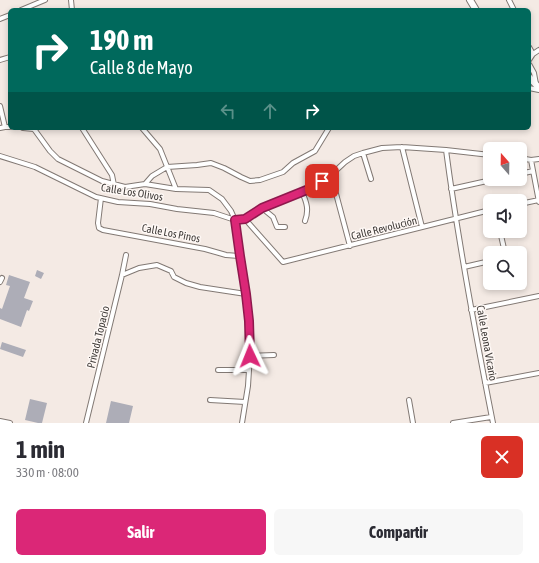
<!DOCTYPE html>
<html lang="es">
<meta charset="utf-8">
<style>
:root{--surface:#fff;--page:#f7f7f7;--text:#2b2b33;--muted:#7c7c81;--accent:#db2777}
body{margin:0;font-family:"Asap Condensed",sans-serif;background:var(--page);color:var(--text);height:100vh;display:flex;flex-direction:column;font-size:15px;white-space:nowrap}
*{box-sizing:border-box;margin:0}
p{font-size:13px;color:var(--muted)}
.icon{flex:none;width:22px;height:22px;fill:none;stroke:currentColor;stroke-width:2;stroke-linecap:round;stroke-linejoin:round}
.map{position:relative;height:423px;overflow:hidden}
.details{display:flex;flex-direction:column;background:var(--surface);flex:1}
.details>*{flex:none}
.guide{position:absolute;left:8px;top:8px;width:523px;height:122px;border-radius:6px;box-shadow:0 2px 6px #0003;background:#00695c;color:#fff;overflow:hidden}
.needle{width:26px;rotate:340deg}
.tools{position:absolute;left:483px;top:142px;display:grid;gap:8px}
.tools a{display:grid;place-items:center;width:44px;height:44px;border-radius:6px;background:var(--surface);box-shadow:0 2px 6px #0003;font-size:20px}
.pin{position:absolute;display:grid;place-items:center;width:34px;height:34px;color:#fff;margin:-17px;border-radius:8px;box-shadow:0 2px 6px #0006}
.me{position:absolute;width:44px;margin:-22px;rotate:358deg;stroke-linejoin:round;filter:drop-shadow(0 0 3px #0008)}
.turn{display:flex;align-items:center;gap:14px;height:84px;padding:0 16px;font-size:18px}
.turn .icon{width:52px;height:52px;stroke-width:2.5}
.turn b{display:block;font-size:28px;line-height:34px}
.lanes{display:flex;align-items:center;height:38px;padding:0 16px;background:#0003;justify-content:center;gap:20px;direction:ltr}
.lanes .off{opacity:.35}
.round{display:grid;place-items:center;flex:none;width:42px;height:42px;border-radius:6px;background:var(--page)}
.summary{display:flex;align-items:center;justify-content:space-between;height:68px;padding:0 16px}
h1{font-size:24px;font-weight:700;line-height:30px}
.primary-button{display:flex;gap:8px;margin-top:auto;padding:8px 16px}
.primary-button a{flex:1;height:46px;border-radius:6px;background:var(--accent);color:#fff;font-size:16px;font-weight:700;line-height:46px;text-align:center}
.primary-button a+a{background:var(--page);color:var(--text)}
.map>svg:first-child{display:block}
.building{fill:#adadb7}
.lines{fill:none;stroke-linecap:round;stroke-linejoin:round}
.street-casing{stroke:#827974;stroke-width:6}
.secondary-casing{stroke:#827974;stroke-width:8}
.street{stroke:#fff;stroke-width:4}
.secondary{stroke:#fff;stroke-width:6}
.route-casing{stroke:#8e194d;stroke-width:10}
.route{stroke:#db2777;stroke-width:7}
.labels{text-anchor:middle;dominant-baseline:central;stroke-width:3;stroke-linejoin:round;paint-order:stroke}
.street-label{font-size:11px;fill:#3f3b38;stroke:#fef8f5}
</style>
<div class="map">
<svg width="539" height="423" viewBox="0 0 539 423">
<rect width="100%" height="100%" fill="#f4eae4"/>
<path class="building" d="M37,270L44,273L41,279L35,276Z
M9,275L30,282L24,298L33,301L29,311L27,310L21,327L0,319V308L2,309L10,286L6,285Z
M2,342L26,350L23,357L0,349Z
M30,399L47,403L42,423H38L25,420Z
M111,401L133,406L129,423H106Z"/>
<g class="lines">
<defs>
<path id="street" d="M71,0L72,10
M509,0L514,10
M21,10L45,0
M0,19L10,15
M529,47L533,54
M0,60L10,57
M529,60L533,54L539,50
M529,64L534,73L536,84
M529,88L539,90
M0,106L5,127
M0,128L5,127H10
M23,128L34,129L50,151L58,159L102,181L125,187L145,184L176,189L209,190L222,199L231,211L235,220L239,256L246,294L249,321L250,356L249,370L248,386L242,423
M82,128L112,175L114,185
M142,128L160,149L176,189
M402,147L422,227
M446,150C458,241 475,332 493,423
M363,153L371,179
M0,156L35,167L96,197L118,202L150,204L177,209L214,213L235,220L245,219
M520,158L531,160L539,159
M531,160L539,202
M520,174L533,171
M331,175L350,246
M145,184L152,176L167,167L197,165L211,163L224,168L241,177L250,181L260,180L283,172L293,163L315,151L329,128
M451,189L496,179
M302,192C307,203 309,210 305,221
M101,198L98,223L99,228L103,230L205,249L226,255L239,256
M520,204L539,200
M262,208L273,217L277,227H285
M245,219L283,262L490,210
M245,219L262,208L314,187L331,175L345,162L354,156L363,153L382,148L402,147L446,150L490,155
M500,231L505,253
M464,267L490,261
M122,275L139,268L157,265L171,271L174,277L186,283L200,287L246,294
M0,282L2,278
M471,310L539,296
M250,356L274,355
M218,370H249
M485,383L539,373
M210,400L245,402
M409,400L413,423
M0,421L10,423
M86,423L122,275L126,255
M453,423L491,417"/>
<path id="secondary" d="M470,0L476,10
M529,77L539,88"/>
</defs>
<use href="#street" class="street-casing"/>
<use href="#secondary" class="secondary-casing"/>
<use href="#street" class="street"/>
<use href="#secondary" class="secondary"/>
</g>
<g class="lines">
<defs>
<path id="route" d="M250,356L249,321L246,294L240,256L235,220L245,219L262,208L314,187L322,181"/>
</defs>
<use href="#route" class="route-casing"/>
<use href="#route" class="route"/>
</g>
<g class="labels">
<g class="street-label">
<text transform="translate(132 192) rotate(9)">Calle Los Olivos</text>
<text transform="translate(384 228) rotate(-14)">Calle Revolución</text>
<text transform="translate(171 233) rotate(11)">Calle Los Pinos</text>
<text transform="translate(98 337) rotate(-76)">Privada Topacio</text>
<text transform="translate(487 343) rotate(80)">Calle Leona Vicario</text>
</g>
</g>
</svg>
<div class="tools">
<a><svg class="needle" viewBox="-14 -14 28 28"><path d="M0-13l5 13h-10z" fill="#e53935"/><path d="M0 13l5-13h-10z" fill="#7c7c81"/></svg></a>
<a><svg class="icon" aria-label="sound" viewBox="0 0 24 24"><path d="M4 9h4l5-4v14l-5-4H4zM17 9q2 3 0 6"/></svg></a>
<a><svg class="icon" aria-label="search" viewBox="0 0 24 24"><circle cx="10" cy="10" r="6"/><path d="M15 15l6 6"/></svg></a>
</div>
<div class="pin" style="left:322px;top:181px;background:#d93025"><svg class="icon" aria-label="arrive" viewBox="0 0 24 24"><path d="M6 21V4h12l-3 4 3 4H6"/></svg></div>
<svg class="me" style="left:250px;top:356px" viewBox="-20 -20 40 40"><path d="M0-17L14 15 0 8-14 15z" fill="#db2777" stroke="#fff" stroke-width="4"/></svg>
<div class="guide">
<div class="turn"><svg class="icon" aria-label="right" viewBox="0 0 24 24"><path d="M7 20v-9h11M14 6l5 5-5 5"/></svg><div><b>190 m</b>Calle 8 de Mayo</div></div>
<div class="lanes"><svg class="icon off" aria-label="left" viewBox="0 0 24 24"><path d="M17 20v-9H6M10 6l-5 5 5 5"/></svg><svg class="icon off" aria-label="ahead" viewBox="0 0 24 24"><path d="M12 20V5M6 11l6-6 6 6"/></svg><svg class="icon" aria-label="right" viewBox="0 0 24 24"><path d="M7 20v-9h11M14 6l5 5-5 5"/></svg></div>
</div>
</div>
<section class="details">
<div class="summary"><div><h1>1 min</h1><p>330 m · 08:00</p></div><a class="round" style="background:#d93025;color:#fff"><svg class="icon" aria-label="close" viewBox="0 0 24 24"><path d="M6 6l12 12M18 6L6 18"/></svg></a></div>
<div class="primary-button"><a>Salir</a><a>Compartir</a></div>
</section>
